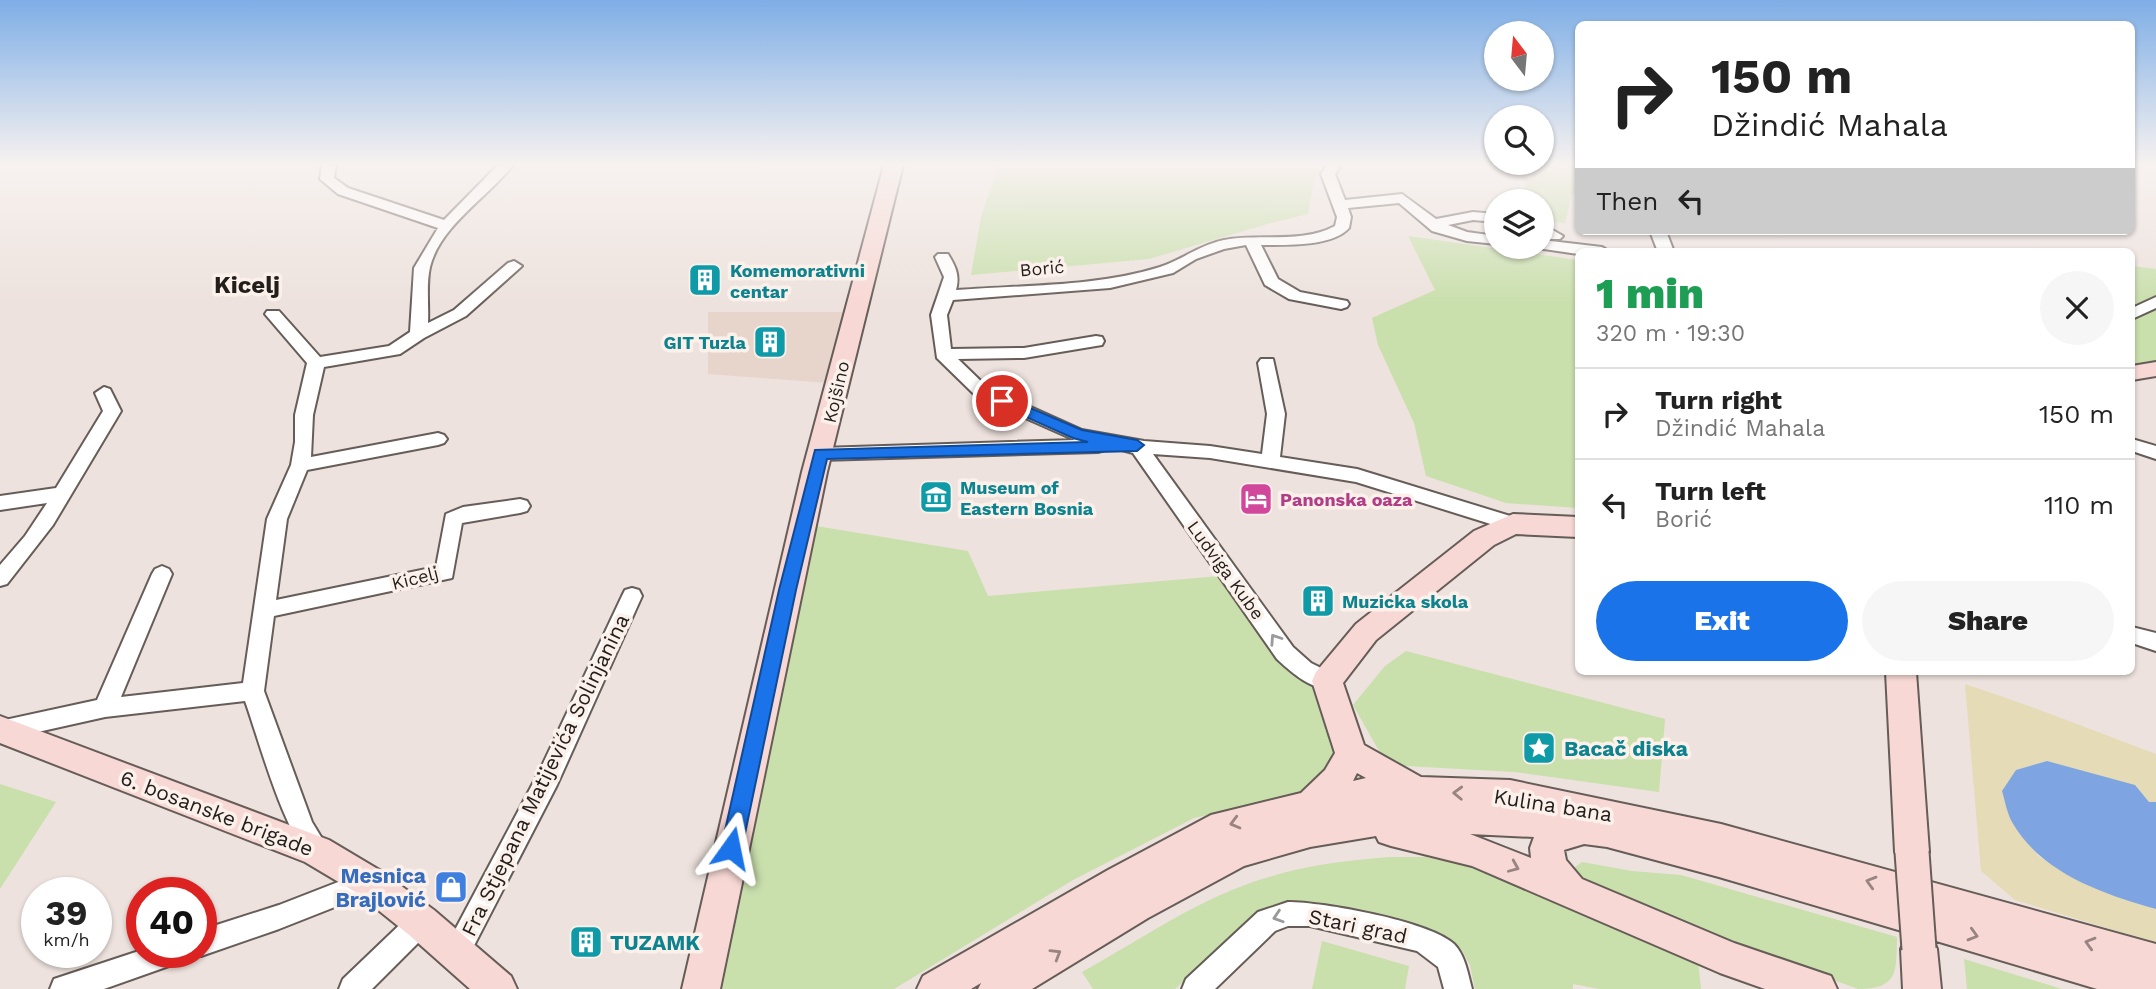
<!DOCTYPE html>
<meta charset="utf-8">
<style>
:root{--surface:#fff;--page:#f6f6f6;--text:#222;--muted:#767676;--line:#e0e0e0;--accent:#1a73e8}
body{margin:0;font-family:"Work Sans",sans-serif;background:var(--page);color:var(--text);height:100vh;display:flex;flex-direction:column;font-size:26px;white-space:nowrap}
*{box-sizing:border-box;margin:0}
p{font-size:23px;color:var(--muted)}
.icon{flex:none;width:38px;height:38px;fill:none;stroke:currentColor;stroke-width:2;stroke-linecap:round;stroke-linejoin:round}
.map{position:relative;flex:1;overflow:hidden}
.panel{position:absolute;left:1575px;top:248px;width:560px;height:427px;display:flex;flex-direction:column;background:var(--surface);border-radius:10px;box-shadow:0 2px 5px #0004}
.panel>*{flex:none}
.banner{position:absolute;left:1575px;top:21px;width:560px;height:214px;border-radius:10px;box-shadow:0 2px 5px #0004;background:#fff;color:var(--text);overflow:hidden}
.needle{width:46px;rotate:344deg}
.buttons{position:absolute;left:1484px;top:21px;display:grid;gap:14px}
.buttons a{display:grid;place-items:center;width:70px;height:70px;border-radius:50%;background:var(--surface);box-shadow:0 2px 5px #0004;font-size:35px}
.speed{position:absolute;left:21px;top:877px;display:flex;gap:14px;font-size:35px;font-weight:700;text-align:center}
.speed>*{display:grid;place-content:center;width:91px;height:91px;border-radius:50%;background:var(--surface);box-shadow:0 2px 5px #0004;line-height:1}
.speed small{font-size:18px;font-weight:400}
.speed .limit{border:10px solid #d22;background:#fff;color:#111}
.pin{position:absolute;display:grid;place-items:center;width:60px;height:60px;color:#fff;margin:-30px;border:4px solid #fff;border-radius:50%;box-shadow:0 2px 7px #0007}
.me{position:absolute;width:77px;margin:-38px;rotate:12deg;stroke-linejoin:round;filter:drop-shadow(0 0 5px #0008)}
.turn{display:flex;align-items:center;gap:24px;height:147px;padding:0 21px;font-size:32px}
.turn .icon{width:91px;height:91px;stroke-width:2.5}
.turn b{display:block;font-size:49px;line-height:60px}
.then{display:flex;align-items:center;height:66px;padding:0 21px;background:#0003;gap:14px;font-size:26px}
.round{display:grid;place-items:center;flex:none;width:74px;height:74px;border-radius:37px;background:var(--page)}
.overview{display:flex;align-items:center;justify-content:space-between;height:119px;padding:0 21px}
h1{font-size:42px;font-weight:800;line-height:52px;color:#1e9e55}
.button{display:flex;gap:14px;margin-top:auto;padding:14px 21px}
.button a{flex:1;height:80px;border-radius:42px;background:var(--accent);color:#fff;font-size:28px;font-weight:800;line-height:80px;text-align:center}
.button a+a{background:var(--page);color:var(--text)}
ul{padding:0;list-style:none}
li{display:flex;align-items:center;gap:21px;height:91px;padding:0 21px;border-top:2px solid var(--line)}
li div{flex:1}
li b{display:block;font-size:26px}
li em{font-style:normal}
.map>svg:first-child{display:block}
.built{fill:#e7d4cb}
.green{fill:#c9dfac}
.sand{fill:#e5dbb6}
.water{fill:#7fa4e2}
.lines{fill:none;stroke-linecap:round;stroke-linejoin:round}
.street-casing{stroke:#665c58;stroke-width:4}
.secondary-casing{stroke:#665c58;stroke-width:4}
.street{fill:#fff;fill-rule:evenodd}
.secondary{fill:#f8d8d4;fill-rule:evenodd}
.secondary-bridge-casing{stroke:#665c58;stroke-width:37;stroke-linecap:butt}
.secondary-bridge{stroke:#f8d8d4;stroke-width:33}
.oneway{stroke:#9c9a99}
.oneway2{stroke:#988481}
.route{fill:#1a73e8;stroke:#114b97;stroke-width:2}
.labels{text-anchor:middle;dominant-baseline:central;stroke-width:7;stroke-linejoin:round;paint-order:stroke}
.street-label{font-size:18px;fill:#221e1c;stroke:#fbf0ea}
.culture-label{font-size:18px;font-weight:bold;fill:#0d838f;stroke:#fbf0ea;text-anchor:start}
.hotel-label{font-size:18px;font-weight:bold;fill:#b23c85;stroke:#fbf0ea;text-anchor:start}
.near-culture-label{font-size:21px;font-weight:bold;fill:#0d838f;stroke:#fbf0ea;text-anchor:start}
.near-street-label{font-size:21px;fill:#221e1c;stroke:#fbf0ea}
.near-shop-label{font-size:21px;font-weight:bold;fill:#366cbe;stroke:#fbf0ea;text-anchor:end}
.district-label{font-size:24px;font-weight:bold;fill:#221e1c;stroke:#fbf0ea}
</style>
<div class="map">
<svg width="2156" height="989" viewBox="0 0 2156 989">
<rect width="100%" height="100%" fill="#ede2dd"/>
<path class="built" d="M708,312H853L829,383L708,374Z"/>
<path class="green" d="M999,165H1322L1314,180L1308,214L1271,223L1149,259L971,275L981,217Z
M1520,165H1578V193L1572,194L1565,223L1542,221V201H1528Z
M1408,236L1578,260V508L1506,503L1426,476L1414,423L1378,345L1372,318L1435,290Z
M2132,266L2156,269V369L2132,373Z
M804,524L968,551L988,596L1232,575L1285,653L1327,681L1351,754L1329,788L1194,818L1073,880L894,989H702Z
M1406,651L1665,719L1659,792L1515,772L1387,765L1353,705L1385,666Z
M0,784L56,802L0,889Z
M1390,857H1425L1455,861L1698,961L1701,989H1599L1573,984V989H1475L1470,965L1461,949L1445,936L1428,928L1322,908L1257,915L1175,989H1093L1082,972C1142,939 1202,896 1269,877C1308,865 1349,860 1390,857Z
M1582,862L1632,871L1681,875L1897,937C1896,971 1899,989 1858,989L1631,905L1594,887L1578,874L1575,867Z
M1322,941L1409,966L1405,989H1312Z
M1964,959L2062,989H1967Z"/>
<path class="sand" d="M1965,684C2029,705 2092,730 2156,754V802H2149L2047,761L2016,770L2037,855C2074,880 2113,897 2156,909V943L2015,900L1981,871Z"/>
<path class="water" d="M2047,761L2135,785L2149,802H2156V909C2103,894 2041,873 2012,822C2007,813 2005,801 2002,791L2016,770Z"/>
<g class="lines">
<defs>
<path id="street" d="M322,165H336L334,178L348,188L444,220L498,165H513C488,197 440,226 430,267C426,285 429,304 428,323L454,310L508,263L514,261L522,266L466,316L424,338L400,354L324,367L313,415L311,457L438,433L444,435L447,439L444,443L438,445L307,470L287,519L276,600L436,567L446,514L463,507L520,499L527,501L530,506L527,511L520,513L462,523L452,578L274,616L264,691L312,822L329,850L326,858L317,861C288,851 257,733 245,701L105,717L2,740L0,721L97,700L152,574L155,569L162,566L169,569L172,574L121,697L243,683L267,519L291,465L295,442V415L307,363L265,314L267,311H279L320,357L389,346L410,332L414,268L438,228L338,194L320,179Z
M1327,165H1341L1335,174L1345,200L1402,194L1436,219L1473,212L1496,214V222L1473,220L1448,225L1467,232L1496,236V244L1467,241L1432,231L1399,203L1348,208L1351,217L1349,228C1332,247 1285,245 1261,245L1278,279L1300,292L1347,301L1349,304L1347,307L1341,309L1289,299L1265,285L1246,245L1224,249L1196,259L1173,273L1110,288L953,300L947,315L951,349L1024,348L1096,336L1102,337L1104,341L1102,345L1024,358L958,359L988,388L1082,430L1144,441L1210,446L1262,454L1267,414L1258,363L1261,359H1273L1285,414L1280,457L1357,469L1520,519L1523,524L1520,529L1513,531L1356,482L1210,458L1153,454L1293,647L1311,663L1335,675L1338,681L1335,687C1315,694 1291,672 1277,659L1133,453L1107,446L1105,450L1098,452L821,460L814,458L812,454L814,450L821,448L1075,440L976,396L937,358L931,315L944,277L935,257L938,254H948C956,267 960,276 956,290C1022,285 1097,287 1160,267C1182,260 1199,245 1224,240C1259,233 1302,244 1335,226L1337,217L1321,174Z
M1542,224L1563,236L1560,239H1550L1542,234Z
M1650,231H1666L1674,252H1658Z
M1542,240L1602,247L1610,252L1578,254L1537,248L1542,247Z
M2156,297V308L2132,319V308Z
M104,387L110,389L121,411L53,525L7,584L0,586V565L25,536L47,503L0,510V496L56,488L103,411L95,393Z
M2132,439L2156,446V459L2132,451Z
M632,588L639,590L642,596L557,785L465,963L456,967L447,963L443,954L447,945L540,770L622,596L625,590Z
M2132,627L2156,633V651L2132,643Z
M369,870L378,874L382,882L378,890L279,929L201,956L192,952H201V930L279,905Z
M1288,902C1323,902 1429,921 1454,944C1465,955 1468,974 1472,989H1444L1438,967L1417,951L1310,926H1288L1275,931L1215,989H1182L1186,979L1258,912Z
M421,909L430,913L434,922L430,931L372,989H339L343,979L412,913Z
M142,950V952H187L183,961L104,989H50L54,979Z"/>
<path id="secondary" d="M884,165H903L827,472L720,989H682L802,472Z
M2156,362V376L2132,380V366Z
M1513,514L1578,517V537L1516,534L1494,545L1376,640L1343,683L1364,745L1421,777L1510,780L1721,824L2156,944V989H2097L1933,940L1937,949L1941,989H1903L1901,949L1906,937L1912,934L1719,877L1607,847L1584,844L1564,850L1566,860L1582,879L1734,943L1831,976L1837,989H1765L1720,973L1472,866L1391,846L1379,842L1376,836L1310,847L1244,866L1148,918L1032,989H978L981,983L971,989H917L923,976L1108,870L1211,815L1301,793L1325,770L1335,753L1312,681L1316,672L1356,624L1474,531ZM1357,773L1366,778L1353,781ZM1470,834L1534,837L1530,848L1531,858Z
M1886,672H1916L1929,852L1924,863L1912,868L1900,863L1895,852Z
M0,716L329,840L381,871L434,910L511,976L517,989H470L408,934L357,893L305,862L0,743Z"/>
</defs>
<use href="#street" class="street-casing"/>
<use href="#secondary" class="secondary-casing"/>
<use href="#street" class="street"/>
<use href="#secondary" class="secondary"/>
<defs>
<path id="secondary-bridge" d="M1912,852L1919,949"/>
</defs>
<use href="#secondary-bridge" class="secondary-bridge-casing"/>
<use href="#secondary-bridge" class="secondary-bridge"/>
</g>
<defs><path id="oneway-chevron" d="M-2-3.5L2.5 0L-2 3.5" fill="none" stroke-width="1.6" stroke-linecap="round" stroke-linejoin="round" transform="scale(1.75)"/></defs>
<g class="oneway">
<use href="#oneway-chevron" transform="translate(1275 639) rotate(-124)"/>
<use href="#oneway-chevron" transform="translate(1278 917) rotate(162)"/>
</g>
<g class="oneway2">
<use href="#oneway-chevron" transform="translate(1458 793) rotate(-178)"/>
<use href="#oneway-chevron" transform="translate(1235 823) rotate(165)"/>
<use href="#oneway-chevron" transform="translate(1514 867) rotate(23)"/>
<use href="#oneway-chevron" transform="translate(1871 882) rotate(-164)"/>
<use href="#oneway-chevron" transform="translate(1973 935) rotate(16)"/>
<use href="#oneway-chevron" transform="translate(2090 943) rotate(-164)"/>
<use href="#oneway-chevron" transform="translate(1056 954) rotate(-31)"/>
</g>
<linearGradient id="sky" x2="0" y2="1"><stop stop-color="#7eaee6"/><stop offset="0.54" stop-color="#f7f2f0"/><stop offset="1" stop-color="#f7f2f0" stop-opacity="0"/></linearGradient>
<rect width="2156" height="304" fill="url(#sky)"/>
<path class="route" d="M1002,396L1082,430L1137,440L1144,445L1137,451L827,459L796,590L742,848L739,854L731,857L724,854L721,848L779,590L815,450L1088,442L1073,438L997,404L995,401Z"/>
<defs>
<symbol id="building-square" viewBox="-11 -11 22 22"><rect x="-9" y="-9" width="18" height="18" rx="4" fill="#0f9aa8" stroke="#fbf0ea"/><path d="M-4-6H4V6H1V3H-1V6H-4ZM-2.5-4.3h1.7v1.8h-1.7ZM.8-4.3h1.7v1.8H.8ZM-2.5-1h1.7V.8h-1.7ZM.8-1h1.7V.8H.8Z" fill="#fff"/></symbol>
<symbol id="museum-square" viewBox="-11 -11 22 22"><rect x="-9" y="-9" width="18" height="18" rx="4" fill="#0f9aa8" stroke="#fbf0ea"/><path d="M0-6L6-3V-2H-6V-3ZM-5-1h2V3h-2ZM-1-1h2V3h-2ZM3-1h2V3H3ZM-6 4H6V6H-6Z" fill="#fff"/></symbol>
<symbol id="hotel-square" viewBox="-11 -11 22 22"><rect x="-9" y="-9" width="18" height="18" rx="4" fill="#d1479c" stroke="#fbf0ea"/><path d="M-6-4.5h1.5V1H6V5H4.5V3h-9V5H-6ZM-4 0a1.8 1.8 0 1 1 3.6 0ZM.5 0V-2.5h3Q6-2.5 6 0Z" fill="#fff"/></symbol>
<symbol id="sight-square" viewBox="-11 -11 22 22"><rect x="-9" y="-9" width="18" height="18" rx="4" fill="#0f9aa8" stroke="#fbf0ea"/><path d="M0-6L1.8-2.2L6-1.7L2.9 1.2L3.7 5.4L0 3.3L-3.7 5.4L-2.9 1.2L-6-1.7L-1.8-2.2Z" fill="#fff"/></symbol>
<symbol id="shop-square" viewBox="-11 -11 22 22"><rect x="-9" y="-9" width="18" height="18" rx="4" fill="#3f7fe0" stroke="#fbf0ea"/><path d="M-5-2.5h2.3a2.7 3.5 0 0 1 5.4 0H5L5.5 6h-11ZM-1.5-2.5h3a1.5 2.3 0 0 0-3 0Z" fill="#fff"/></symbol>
</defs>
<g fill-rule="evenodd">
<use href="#building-square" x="686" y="261" width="38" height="38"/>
<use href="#building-square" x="751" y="323" width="38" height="38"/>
<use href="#museum-square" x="917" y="478" width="38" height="38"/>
<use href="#hotel-square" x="1237" y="480" width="38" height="38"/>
<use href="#building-square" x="1299" y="582" width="38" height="38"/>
<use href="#sight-square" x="1520" y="729" width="38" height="38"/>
<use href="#shop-square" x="432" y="868" width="38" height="38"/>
<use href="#building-square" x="567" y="923" width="38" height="38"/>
</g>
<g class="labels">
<g class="street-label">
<text transform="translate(1042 268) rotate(-5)">Borić</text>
<text transform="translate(836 392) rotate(-77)">Kojšino</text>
<text transform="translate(1226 570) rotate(54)">Ludviga Kube</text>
<text transform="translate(415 578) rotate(-14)">Kicelj</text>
</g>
<g class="culture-label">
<text x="730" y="270">Komemorativni<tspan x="730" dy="21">centar</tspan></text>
<text x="746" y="342" text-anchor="end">GIT Tuzla</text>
<text x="960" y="487">Museum of<tspan x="960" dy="21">Eastern Bosnia</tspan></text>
<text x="1342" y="601">Muzicka skola</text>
</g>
<g class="hotel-label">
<text x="1280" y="499">Panonska oaza</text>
</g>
<g class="near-culture-label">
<text x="1564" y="748">Bacač diska</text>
<text x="610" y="942">TUZAMK</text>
</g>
<g class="near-street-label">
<text transform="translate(545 775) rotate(-64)">Fra Stjepana Matijevića Solinjanina</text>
<text transform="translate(1553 805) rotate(9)">Kulina bana</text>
<text transform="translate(217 813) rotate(21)">6. bosanske brigade</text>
<text transform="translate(1358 926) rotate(12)">Stari grad</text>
</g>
<g class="near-shop-label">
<text x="426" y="875">Mesnica<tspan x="426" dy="24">Brajlović</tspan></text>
</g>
<g class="district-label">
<text x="247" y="285">Kicelj</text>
</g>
</g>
</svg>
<div class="buttons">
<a><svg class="needle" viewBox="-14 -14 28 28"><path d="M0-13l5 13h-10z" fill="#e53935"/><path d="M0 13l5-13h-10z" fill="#767676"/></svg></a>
<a><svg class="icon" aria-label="search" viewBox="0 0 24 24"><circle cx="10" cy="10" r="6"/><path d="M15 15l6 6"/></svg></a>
<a><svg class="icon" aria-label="layers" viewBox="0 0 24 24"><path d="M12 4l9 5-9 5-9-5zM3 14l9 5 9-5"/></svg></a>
</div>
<div class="speed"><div>39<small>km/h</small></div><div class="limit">40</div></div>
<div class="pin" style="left:1002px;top:401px;background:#d93025"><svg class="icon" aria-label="arrive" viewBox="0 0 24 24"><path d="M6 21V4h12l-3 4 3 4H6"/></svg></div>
<svg class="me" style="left:731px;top:848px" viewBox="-20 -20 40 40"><path d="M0-17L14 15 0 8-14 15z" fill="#1a73e8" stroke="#fff" stroke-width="4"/></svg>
<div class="banner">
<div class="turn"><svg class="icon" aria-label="right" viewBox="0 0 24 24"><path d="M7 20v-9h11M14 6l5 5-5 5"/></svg><div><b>150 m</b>Džindić Mahala</div></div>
<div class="then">Then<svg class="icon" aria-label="left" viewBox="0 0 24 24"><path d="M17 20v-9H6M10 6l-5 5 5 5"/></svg></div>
</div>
<section class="panel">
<div class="overview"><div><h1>1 min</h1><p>320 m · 19:30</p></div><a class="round"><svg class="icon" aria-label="close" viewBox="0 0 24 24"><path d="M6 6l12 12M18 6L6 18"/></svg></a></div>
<ul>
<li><svg class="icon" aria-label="right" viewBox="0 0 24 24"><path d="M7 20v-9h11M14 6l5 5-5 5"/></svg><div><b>Turn right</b><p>Džindić Mahala</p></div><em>150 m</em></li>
<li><svg class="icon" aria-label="left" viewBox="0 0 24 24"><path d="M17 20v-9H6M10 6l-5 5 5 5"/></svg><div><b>Turn left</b><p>Borić</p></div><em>110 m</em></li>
</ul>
<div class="button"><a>Exit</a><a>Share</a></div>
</section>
</div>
